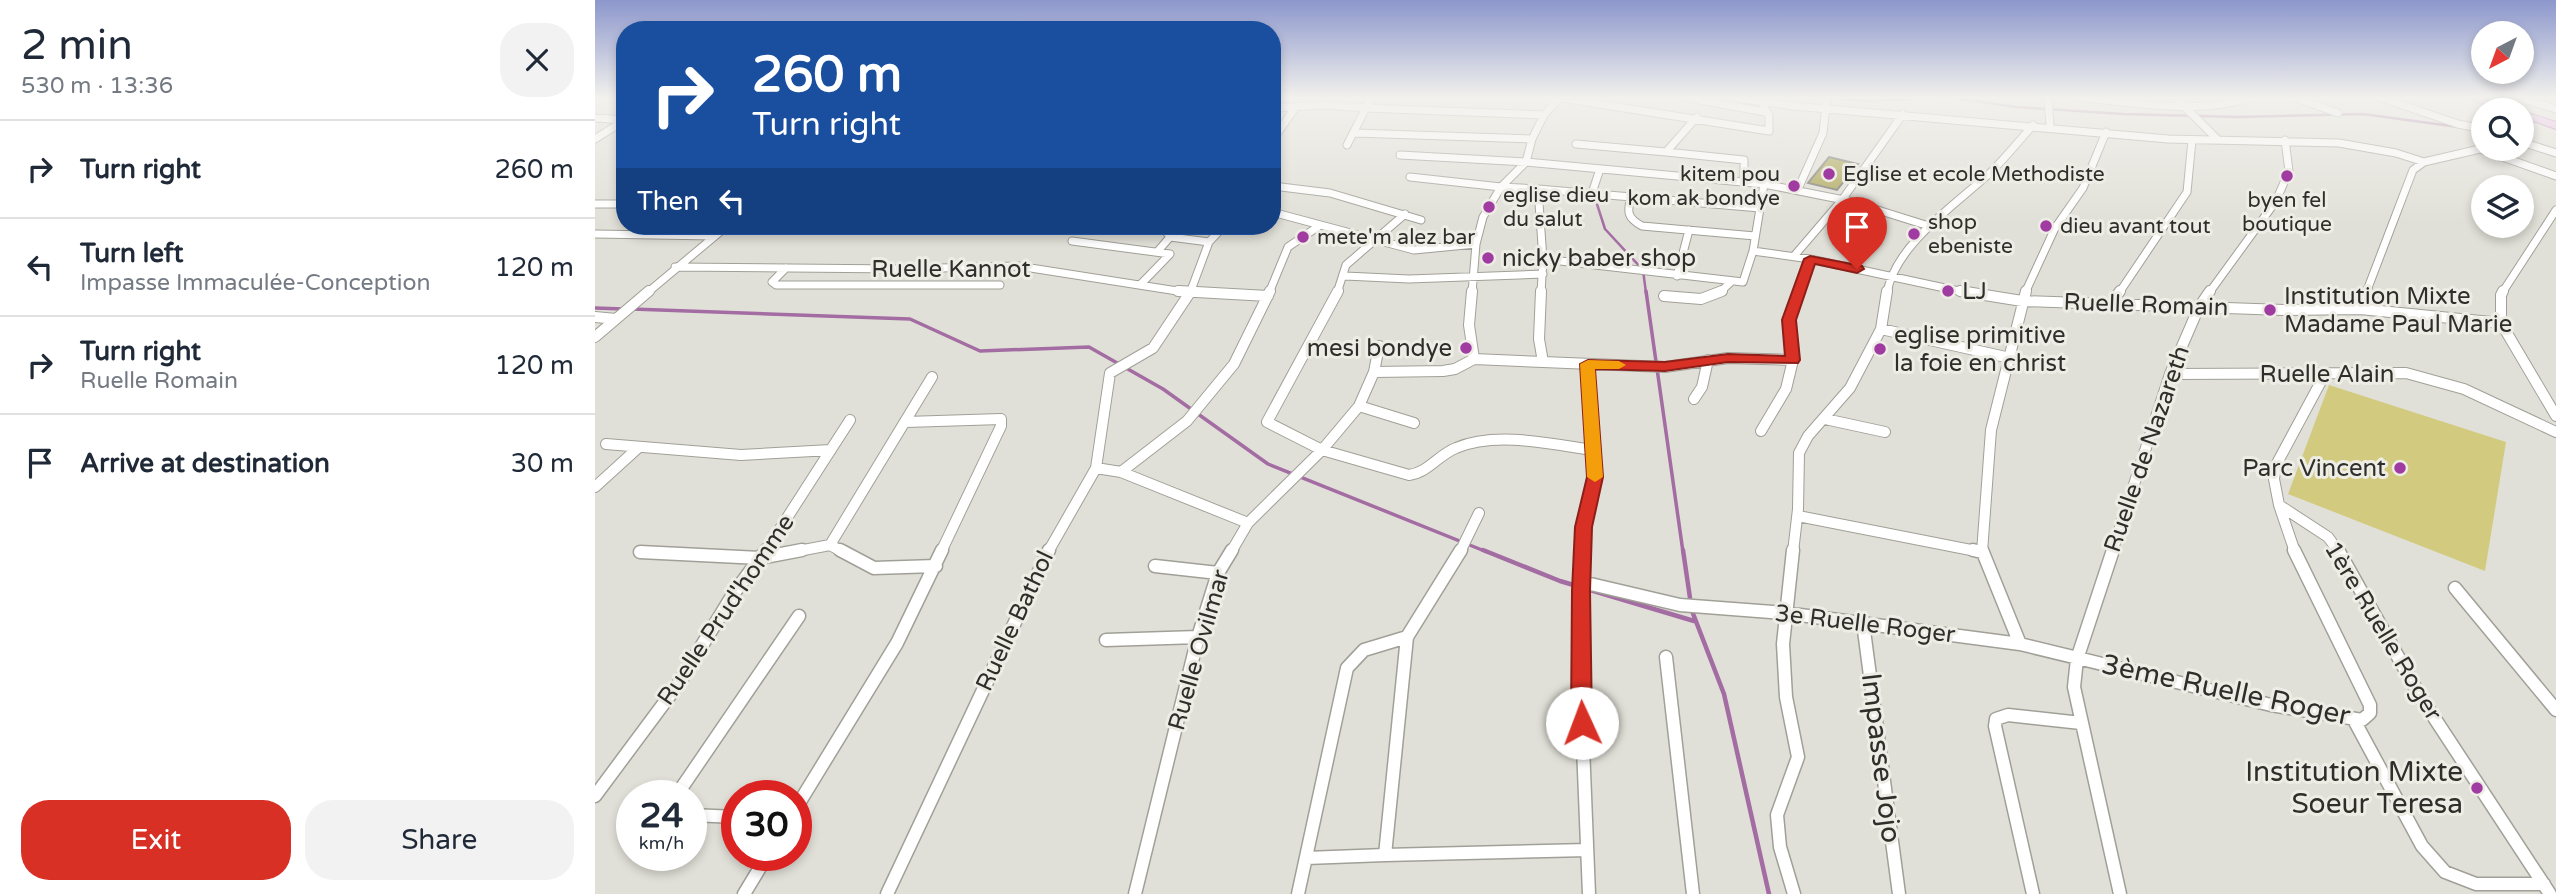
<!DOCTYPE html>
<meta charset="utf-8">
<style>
:root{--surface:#fff;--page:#f2f2f3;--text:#1f2937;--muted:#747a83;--line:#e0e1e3;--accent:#d93025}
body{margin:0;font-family:"Varela Round",sans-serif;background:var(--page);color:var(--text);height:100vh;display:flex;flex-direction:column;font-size:26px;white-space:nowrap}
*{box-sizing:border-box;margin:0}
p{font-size:23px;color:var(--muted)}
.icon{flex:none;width:38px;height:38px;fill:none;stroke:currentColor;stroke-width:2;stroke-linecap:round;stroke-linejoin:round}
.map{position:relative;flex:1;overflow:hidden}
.drawer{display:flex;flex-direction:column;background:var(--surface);width:595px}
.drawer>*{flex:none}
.top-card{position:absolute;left:21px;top:21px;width:665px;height:214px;border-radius:28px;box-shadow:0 4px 10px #0003;background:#1a4fa0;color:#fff;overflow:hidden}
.needle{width:46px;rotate:221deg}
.buttons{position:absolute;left:1876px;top:21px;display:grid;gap:14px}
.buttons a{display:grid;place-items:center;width:63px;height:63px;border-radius:50%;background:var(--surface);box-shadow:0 4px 10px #0003;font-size:35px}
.speed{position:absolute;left:21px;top:780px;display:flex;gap:14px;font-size:35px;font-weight:700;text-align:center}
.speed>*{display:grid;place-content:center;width:91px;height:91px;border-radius:50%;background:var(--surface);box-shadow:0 4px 10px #0003;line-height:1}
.speed small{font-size:18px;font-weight:400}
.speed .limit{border:10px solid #d22;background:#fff;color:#111}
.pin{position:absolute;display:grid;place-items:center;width:60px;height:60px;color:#fff;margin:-72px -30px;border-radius:50% 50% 50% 0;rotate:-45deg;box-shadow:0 0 7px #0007}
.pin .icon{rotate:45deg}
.me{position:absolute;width:77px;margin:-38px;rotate:358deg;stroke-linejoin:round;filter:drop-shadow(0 0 5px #0008)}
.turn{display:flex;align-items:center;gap:24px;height:147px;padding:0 21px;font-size:32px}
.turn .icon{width:91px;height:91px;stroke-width:2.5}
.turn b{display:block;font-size:49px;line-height:60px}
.then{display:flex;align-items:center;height:66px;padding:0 21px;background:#0003;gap:14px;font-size:26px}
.round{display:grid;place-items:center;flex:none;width:74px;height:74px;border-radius:28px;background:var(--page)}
.summary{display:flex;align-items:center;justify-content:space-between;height:119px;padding:0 21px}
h1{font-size:42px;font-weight:600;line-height:52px}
.cta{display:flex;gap:14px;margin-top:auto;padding:14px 21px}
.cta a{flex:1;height:80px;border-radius:28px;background:var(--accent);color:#fff;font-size:28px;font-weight:600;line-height:80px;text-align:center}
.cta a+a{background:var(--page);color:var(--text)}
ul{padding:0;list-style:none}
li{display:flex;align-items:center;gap:21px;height:98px;padding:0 21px;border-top:2px solid var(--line)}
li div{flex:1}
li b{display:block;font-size:26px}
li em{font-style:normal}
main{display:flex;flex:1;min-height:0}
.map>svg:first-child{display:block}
.green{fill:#d2cb7f}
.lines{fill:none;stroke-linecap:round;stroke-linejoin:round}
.stream-far2{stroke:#a36ca2;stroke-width:2.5}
.stream-far1{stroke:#a36ca2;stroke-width:3.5}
.stream{stroke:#a36ca2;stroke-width:4.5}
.building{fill:#aea758;stroke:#807f78;stroke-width:2}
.minor-far2-casing{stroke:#a1a098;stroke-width:9}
.minor-far1-casing{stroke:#a1a098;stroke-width:12}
.minor-casing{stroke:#a1a098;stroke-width:15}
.primary-casing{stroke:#a464a3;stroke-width:2}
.minor-far2{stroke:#fff;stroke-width:7}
.minor-far1{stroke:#fff;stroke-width:10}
.minor{stroke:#fff;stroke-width:12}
.primary{fill:#eeb3ee;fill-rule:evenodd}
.route{fill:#d93025;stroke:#8d1f18;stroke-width:2}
.slow{fill:#f59e0b}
.poi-dot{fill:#9f3ba1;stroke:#eeede5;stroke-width:2.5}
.labels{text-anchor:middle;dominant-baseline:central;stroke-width:6;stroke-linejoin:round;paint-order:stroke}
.far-poi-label{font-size:21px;fill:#2e2e2b;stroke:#eeede5;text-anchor:start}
.poi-label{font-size:24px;fill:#2e2e2b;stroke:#eeede5;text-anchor:start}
.street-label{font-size:24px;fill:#2e2e2b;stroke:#eeede5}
.near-street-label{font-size:28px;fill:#2e2e2b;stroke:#eeede5}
.near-poi-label{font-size:28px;fill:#2e2e2b;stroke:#eeede5;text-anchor:end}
</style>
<main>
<section class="drawer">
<div class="summary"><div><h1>2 min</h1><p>530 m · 13:36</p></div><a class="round"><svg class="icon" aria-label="close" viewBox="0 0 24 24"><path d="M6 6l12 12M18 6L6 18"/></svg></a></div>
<ul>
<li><svg class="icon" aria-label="right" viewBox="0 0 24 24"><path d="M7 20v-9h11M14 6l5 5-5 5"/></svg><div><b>Turn right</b></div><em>260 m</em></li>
<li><svg class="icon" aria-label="left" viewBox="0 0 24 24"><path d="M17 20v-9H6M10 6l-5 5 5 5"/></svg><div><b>Turn left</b><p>Impasse Immaculée-Conception</p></div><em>120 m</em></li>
<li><svg class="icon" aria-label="right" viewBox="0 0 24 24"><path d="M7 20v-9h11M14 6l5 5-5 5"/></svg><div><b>Turn right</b><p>Ruelle Romain</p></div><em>120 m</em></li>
<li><svg class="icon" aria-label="arrive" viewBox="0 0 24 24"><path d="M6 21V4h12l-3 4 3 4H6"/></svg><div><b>Arrive at destination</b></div><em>30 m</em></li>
</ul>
<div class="cta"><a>Exit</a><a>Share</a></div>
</section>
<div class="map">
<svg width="1961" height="894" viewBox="0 0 1961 894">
<rect width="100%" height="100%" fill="#e1e0d8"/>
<path class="green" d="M1734,385L1911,442L1890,571L1693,494Z"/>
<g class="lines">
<path class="stream-far2" d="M1210,97L1229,98
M1235,98L1272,101L1351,97L1422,107L1528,114L1643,117L1768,114L1871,128
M1927,123L1942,121
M1001,201L1010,229L1048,270L1051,293"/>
<path class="stream-far1" d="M1051,291L1088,552
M0,308L29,309
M37,309L315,319L385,351L494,347L568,389L673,464L892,552"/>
<path class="stream" d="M888,550L965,581L1099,621
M1088,550L1095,598
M1097,611L1129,694L1174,894"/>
</g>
<path class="building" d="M1234,157L1263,164L1242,190L1213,183Z"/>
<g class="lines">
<defs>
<path id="minor-far2" d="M960,97L1174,131V115L1166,102
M1089,97L1170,112
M1134,97L1199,106L1573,139L1744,143L1801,153L1829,162
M1453,97L1455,126
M1480,97C1538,102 1601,116 1657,97
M1580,97L1623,140
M1698,97L1743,113
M1784,97L1863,124L1888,129
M1921,97L1961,109
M677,108L730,105L771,108L777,97
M1102,117L1071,152L1149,160V182
M0,118L30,120
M760,133L937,139
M0,139L30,120
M677,141L700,108
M1927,142L1961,153
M981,144L1071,152
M752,145L771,108L949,115
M805,155L931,162L1169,184L1254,201L1337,227
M678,186L735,193L826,220
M943,189L1165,208
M1203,189L1228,133L1232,97
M997,193L1005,169
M1036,196C1032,212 1032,218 1047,226L1160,236
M0,204H30
M677,212L819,250L881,244L888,217L906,187L815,177
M0,234L120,236
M575,237L614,242
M477,241L575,254L545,285
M563,251L575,237L572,233L580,226
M1158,251L1215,259L1373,293
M1199,256L1247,200L1308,114
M948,259L1148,282L1158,251L1169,184
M80,267L307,269L423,266L595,293
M191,268L177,282L181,285H405
M750,276L814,279L948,274
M1082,276L1094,230
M52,293L132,226
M595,293L614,242L629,226
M674,293L693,247L724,226
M742,293L751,265L810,214
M877,293L881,244
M946,293L948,259L943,189L906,187L931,162L937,139L949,115L965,97
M1124,293L1136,282
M1203,293L1215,259
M1292,293C1300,245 1360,205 1395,173C1410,158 1424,141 1438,125
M1430,293L1460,228L1488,188L1511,132
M1524,293L1592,192L1597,140
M1614,293L1681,201L1694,171L1690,140
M1771,293L1818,170L1829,162L1885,149L1961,176
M1907,293L1961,210"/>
<path id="minor-far1" d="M583,291L673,296
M743,291L672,422L727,450L814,475C834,472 843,455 861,448C901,431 956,444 997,450
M877,291L874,325L879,359
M1365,291L1427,301L1689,310L1765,309L1906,323
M1908,291L1906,295V323L1961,416
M1069,296L1106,299L1127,291
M1516,304L1525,291
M1765,309L1772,291
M0,317L21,319
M1286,329L1415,358
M0,337L54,291
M948,362L1070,367L1133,358L1198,360
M779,372L784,346
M1575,374L1811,373L1869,389L1961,432
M1730,374L1681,465L1679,479L1684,505L1733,537L1744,552
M1099,399L1107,387L1113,360
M764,406L819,423
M1230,419L1290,432
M311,422L406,419V426L346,552
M1166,431L1191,389L1198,360L1194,320L1204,291
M11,444L146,455L236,450
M501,468L526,472L653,523
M526,472L592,421L639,364L675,291
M0,487L44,447
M1684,505L1700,552
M1203,516L1386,552
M235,545L248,552
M170,552L255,420
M198,552L235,545L337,377
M453,552L501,468L515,373L558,348L596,291
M636,552L653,523L727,450L764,406L779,372L848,371L860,369L879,359L948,362L944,339L946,291
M865,552L884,513
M989,552V527L1000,477L993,364
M1198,552L1203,509L1204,453L1213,436L1255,388L1286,329L1292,291
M1387,552L1396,430L1431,291
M1517,552L1575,374L1604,307L1615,291"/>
<path id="minor" d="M245,550L279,568L341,566
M866,550L812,637L790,855L992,850
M989,550L986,697L994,894
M1198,550L1188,644L1191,697L1203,757L1182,815L1185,847L1199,894
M1378,550L1387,552
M1387,550L1425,644
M1518,550L1482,659L1479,687L1525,894
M1743,550L1825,696L1955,894
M45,552L165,558L207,550
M560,566L623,573
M987,582L1085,605L1190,613L1425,644L1676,705L1767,720L1775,713V705L1699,550
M1860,588L1961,710
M1268,623L1304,894
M511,640L603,637
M1071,657L1098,894
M1759,720L1827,846L1850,872L1881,884H1949
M0,796L84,683L139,593L171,550
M81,796L204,616
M201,808L302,643L347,550
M96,815L142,817
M711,858L790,855
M149,894L172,856
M292,894L454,550
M540,894L603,637L623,573L637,550
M703,894L752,668L769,650L812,637
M1438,894L1400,726L1401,719L1413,715L1486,723"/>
<path id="primary" d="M1869,97H1883L1920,110H1905Z
M1927,111L1961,122V129L1927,117Z"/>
</defs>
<use href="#minor-far2" class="minor-far2-casing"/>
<use href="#minor-far1" class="minor-far1-casing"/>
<use href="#minor" class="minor-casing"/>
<use href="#primary" class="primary-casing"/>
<use href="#minor-far2" class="minor-far2"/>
<use href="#minor-far1" class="minor-far1"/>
<use href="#minor" class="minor"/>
<use href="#primary" class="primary"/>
</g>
<linearGradient id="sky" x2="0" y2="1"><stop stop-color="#8c97cc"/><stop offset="0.44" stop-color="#f2f1ed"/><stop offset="1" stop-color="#f2f1ed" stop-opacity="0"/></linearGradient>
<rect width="1961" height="222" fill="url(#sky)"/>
<path class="route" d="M1215,256L1267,266L1269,269L1262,273L1220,264L1201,320L1205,360L1203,363L1133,362L1070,371L1000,369L1008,477L997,527L995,591L997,723L994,729L987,731L979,729L976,723L977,591L980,527L992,477L985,364L993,360L1070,362L1133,354L1190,356L1187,320L1209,259Z"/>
<path class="slow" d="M993,360L1024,361L1031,365L1024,369H1000L1008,477L1000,482L992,477L985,364Z"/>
<g class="poi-dot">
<circle cx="1234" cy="174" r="7"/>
<circle cx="1692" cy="176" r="7"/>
<circle cx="1199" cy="186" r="7"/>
<circle cx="894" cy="207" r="7"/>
<circle cx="1451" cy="226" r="7"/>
<circle cx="1319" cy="234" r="7"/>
<circle cx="708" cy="237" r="7"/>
<circle cx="893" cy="258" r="7"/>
<circle cx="1353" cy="291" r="7"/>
<circle cx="1675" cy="310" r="7"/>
<circle cx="871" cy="348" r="7"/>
<circle cx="1285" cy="349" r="7"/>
<circle cx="1805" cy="468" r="7"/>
<circle cx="1882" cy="788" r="7"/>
</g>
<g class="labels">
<g class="far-poi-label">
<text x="1185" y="174" text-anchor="end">kitem pou<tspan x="1185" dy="24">kom ak bondye</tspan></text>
<text x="1248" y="174">Eglise et ecole Methodiste</text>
<text x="908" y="195">eglise dieu<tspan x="908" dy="24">du salut</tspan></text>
<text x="1692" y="200" text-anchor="middle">byen fel<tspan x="1692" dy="24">boutique</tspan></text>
<text x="1333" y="222">shop<tspan x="1333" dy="24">ebeniste</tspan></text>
<text x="1465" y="226">dieu avant tout</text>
<text x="722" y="237">mete'm alez bar</text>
</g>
<g class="poi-label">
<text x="907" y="258">nicky baber shop</text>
<text x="1367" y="291">LJ</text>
<text x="1689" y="296">Institution Mixte<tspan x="1689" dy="28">Madame Paul Marie</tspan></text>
<text x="1299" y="335">eglise primitive<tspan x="1299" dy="28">la foie en christ</tspan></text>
<text x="857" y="348" text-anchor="end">mesi bondye</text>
<text x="1791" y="468" text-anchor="end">Parc Vincent</text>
</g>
<g class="street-label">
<text x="356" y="269">Ruelle Kannot</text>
<text transform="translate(1551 305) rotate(2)">Ruelle Romain</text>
<text x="1732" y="374">Ruelle Alain</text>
<text transform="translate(1552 449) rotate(-71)">Ruelle de Nazareth</text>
<text transform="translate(131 610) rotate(-56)">Ruelle Prud'homme</text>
<text transform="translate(420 621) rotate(-65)">Ruelle Bathol</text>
<text transform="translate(1270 624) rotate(7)">3e Ruelle Roger</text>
<text transform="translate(1788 631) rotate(59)">1ère Ruelle Roger</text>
<text transform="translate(604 650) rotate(-74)">Ruelle Ovilmar</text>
</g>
<g class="near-street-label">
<text transform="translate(1631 690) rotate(12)">3ème Ruelle Roger</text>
<text transform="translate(1286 758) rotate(83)">Impasse Jojo</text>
</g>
<g class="near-poi-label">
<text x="1868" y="772">Institution Mixte<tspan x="1868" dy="32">Soeur Teresa</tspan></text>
</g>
</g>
</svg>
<div class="buttons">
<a><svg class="needle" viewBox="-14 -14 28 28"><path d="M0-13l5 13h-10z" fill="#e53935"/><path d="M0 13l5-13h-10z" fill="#747a83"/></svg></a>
<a><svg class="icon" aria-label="search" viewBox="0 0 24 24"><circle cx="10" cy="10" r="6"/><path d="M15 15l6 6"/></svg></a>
<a><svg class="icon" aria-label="layers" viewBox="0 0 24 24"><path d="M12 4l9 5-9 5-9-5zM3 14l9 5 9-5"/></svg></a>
</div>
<div class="speed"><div>24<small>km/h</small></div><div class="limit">30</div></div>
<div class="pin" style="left:1262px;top:269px;background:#d93025"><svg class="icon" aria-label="arrive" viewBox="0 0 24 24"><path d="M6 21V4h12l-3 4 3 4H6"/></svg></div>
<svg class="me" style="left:987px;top:723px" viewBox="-20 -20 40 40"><circle r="19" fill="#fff"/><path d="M0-13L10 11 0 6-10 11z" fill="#d93025"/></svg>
<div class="top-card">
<div class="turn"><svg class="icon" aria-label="right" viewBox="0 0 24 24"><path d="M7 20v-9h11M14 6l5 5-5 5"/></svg><div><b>260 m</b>Turn right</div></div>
<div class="then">Then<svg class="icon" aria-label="left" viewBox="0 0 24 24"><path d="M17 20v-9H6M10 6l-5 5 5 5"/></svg></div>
</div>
</div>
</main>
